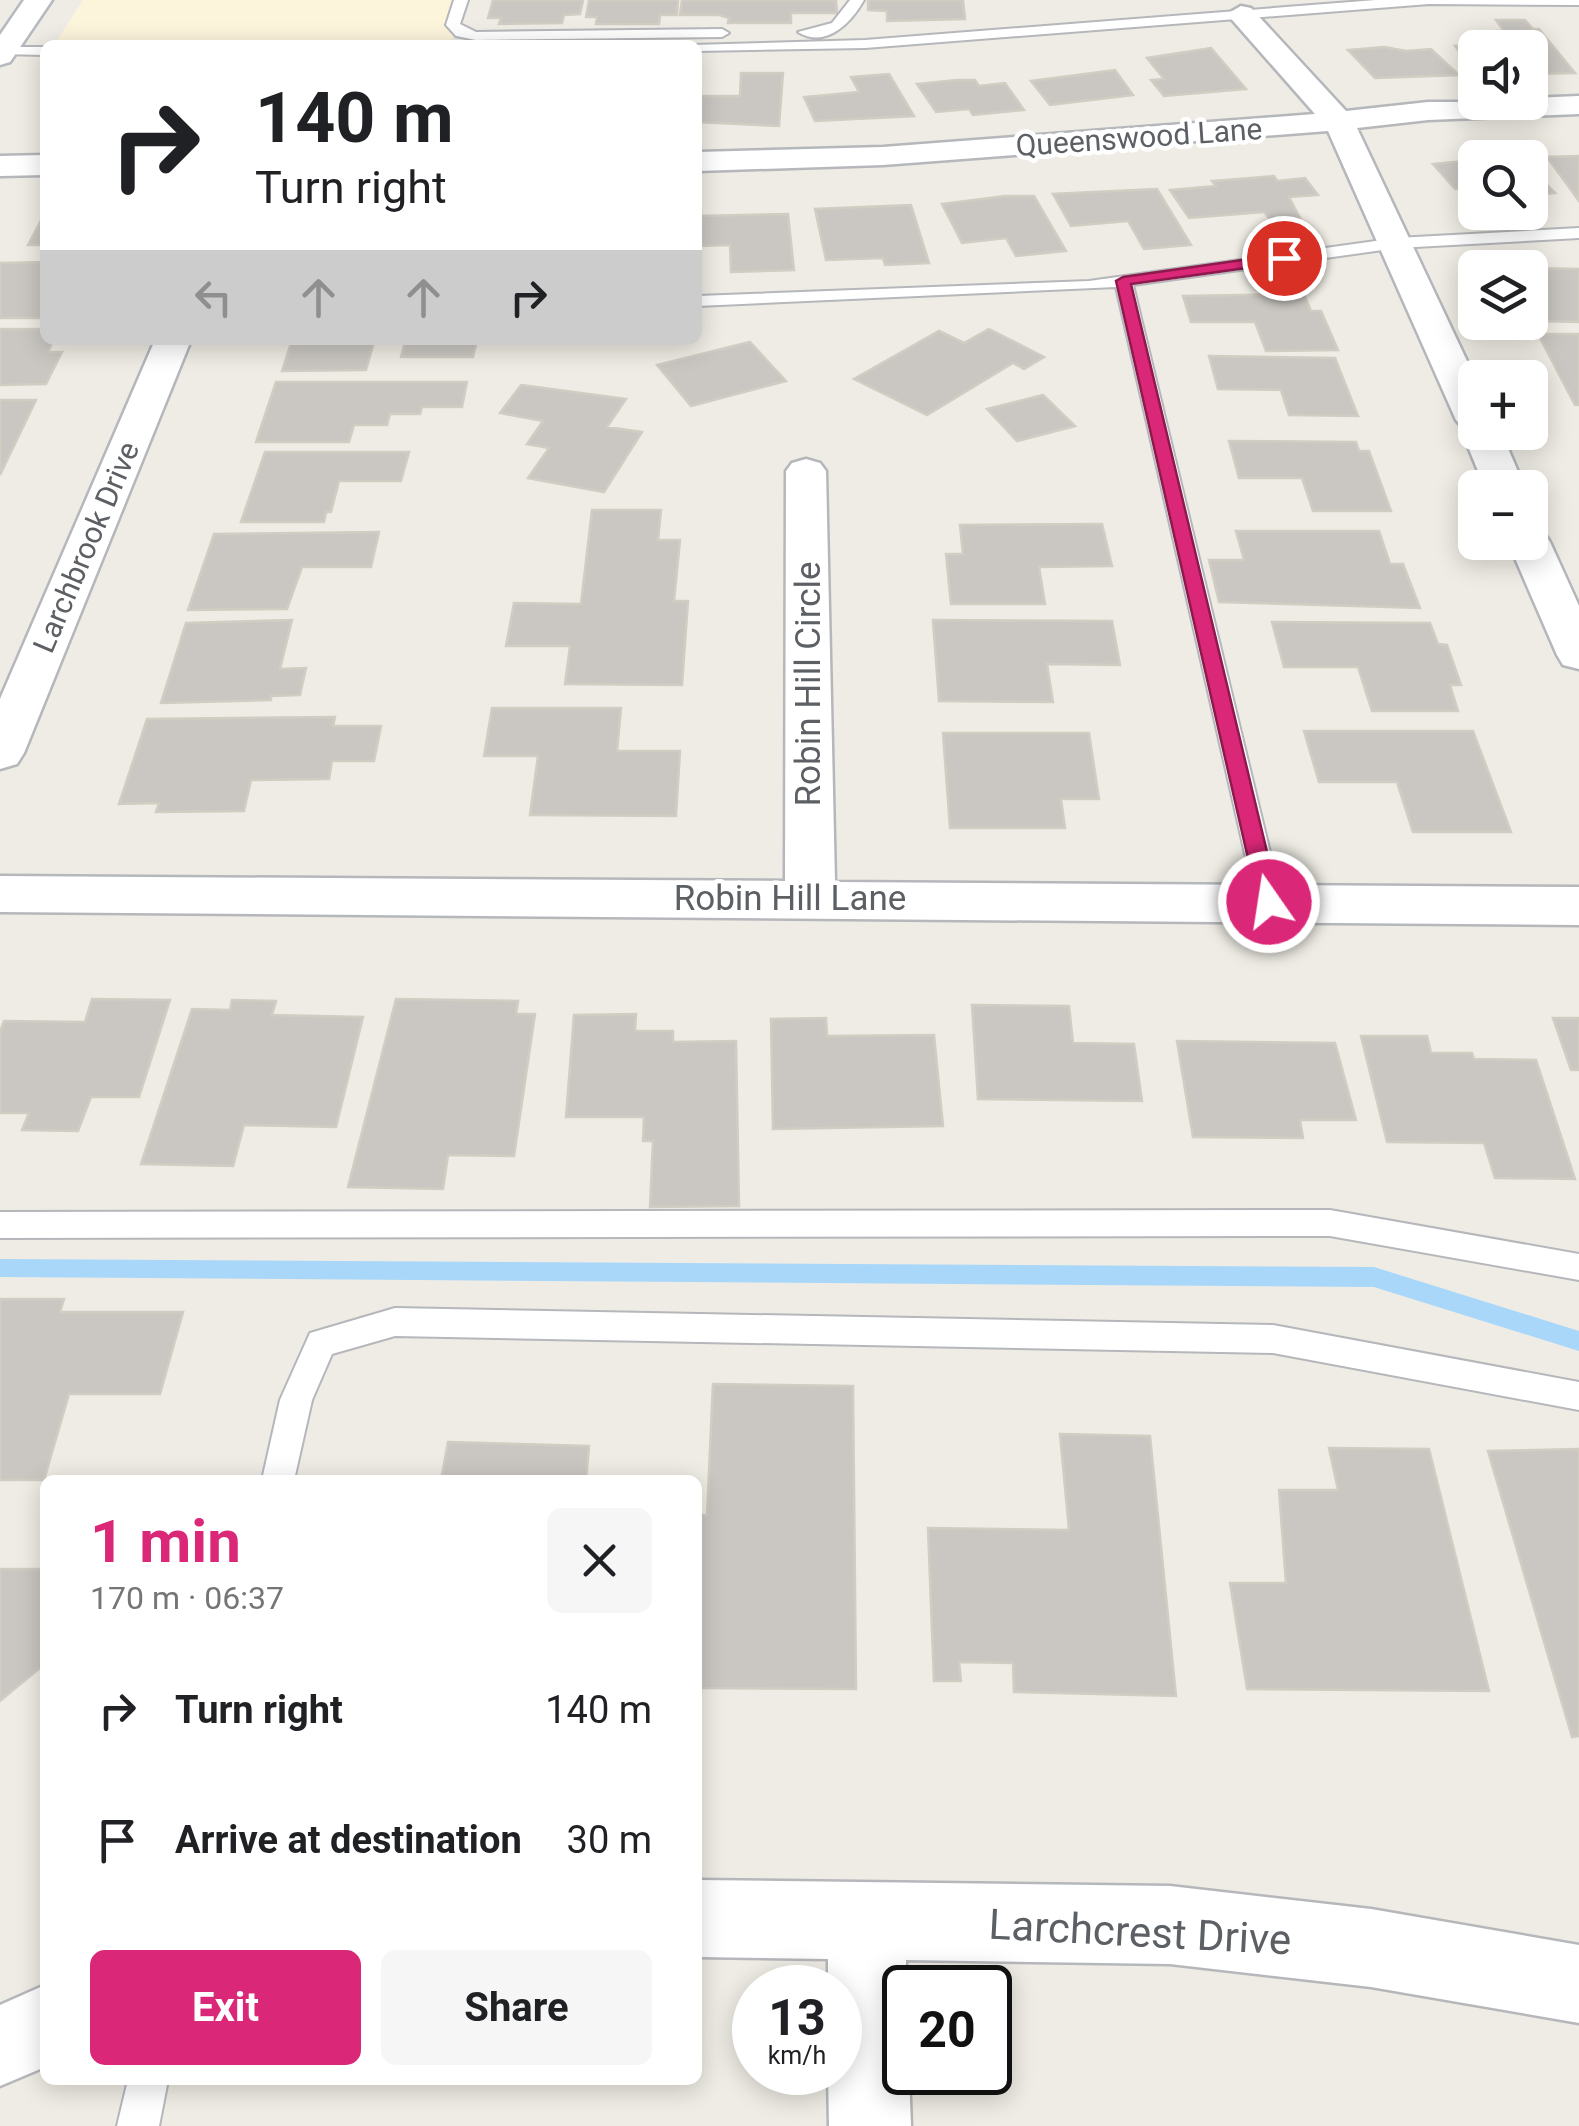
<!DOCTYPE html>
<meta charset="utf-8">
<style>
:root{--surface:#fff;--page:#f6f6f6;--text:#202124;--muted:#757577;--accent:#db2777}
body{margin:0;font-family:Roboto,sans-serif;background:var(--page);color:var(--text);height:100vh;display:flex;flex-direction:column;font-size:38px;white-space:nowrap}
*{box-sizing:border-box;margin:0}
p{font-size:32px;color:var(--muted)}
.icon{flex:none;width:55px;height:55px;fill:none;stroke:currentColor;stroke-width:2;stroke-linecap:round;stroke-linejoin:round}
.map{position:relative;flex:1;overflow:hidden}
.panel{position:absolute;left:40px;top:1475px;width:662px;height:610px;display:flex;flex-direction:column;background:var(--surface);border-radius:15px;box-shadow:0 5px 25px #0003}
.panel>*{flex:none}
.guide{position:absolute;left:40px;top:40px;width:662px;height:305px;border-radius:15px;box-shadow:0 5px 25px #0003;background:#fff;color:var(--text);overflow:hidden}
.tools{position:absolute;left:1458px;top:30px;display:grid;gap:20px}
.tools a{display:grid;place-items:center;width:90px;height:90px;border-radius:15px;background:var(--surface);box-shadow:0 5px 25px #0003;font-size:50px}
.speed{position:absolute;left:732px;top:1965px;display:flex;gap:20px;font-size:50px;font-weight:700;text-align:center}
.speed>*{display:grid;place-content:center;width:130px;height:130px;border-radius:50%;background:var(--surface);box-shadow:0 5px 25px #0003;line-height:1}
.speed small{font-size:25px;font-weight:400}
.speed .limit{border:5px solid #111;border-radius:15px;background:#fff;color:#111}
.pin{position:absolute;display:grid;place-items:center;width:85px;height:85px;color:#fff;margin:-42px;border:5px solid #fff;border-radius:50%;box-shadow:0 2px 10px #0007}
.me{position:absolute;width:110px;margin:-55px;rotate:347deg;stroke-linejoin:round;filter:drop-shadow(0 0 8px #0008)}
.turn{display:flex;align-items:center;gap:35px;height:210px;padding:0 50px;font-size:45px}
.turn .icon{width:130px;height:130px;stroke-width:2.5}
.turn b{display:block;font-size:70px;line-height:85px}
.lanes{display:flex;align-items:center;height:95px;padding:0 50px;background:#0003;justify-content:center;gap:50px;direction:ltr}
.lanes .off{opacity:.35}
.round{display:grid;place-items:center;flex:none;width:105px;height:105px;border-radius:15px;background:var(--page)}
.head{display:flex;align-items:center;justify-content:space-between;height:170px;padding:0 50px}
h1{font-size:60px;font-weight:700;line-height:75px;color:var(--accent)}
.action{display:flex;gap:20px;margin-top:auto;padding:20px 50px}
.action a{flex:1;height:115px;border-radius:15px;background:var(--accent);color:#fff;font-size:40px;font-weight:700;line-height:115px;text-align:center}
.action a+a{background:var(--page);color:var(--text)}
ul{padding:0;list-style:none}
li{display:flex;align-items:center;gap:30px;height:130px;padding:0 50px}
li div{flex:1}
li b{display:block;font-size:38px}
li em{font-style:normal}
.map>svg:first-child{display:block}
.commercial{fill:#fcf4db}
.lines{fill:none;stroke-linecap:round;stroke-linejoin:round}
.stream{fill:#a8d7fa;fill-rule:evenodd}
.building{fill:#cac7c2;stroke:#d2cdc3;stroke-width:2.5}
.service-casing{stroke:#b5b7bb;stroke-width:4}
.minor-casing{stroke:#b5b7bb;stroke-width:5}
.secondary-casing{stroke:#b6b9be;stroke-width:5}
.service{fill:#fff;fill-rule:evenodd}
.minor{fill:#fff;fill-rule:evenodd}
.secondary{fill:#fff;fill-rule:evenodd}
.route{fill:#db2777;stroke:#8e194d;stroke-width:2.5}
.labels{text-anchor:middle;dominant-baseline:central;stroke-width:9;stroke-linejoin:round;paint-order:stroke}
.far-street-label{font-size:30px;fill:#5c6064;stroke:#fff}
.street-label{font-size:35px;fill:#5c6064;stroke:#fff}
.near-street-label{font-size:42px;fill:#5c6064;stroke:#fff}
</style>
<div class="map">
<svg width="1579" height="2126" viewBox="0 0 1579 2126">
<rect width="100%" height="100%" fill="#eeece4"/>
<path class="commercial" d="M83,0H465L450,45H54Z"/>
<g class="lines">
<path class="stream" d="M0,1259L1374,1267L1579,1331V1351L1374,1287L0,1277Z"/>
</g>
<path class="building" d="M493,0H583L580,14L564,15L562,23L499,24L501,18H488Z
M589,0H678L677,15H660L659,24H596L597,17H586Z
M682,0H836L837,13H791V23H728L729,18L719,15H680Z
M868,0H963L965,19L887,21V11L868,10Z
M1496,20H1525L1533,29H1539L1575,73L1530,74V48H1475L1472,68L1455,46L1478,45L1473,39L1503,38L1498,31H1504Z
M1384,47L1406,51L1431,49L1459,75L1375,78L1348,50Z
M1211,48L1246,89L1164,96L1151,80L1164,79L1147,58Z
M1115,70L1133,95L1050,105L1031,81Z
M741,73H783L779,126L698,122V96H740Z
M889,74L914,116L815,121L804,97L859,92L851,77Z
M957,80H975L979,86L1005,83L1024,110L973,115L969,109L936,112L917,84Z
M1579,156V201L1547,157Z
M1475,160V187L1455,189L1433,164Z
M1530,167L1555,193L1533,195Z
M1274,176L1277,181L1305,178L1318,195L1289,197L1301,220L1272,222L1264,212L1189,218L1170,190L1216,186L1212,181Z
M1157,189L1191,245L1144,249L1128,221L1071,226L1053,194Z
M1005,196H1034L1066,251L1016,256L1006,238L962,243L942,204Z
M911,205L929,263L885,265L883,258L826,260L815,209Z
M45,213V245H28Z
M788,214L794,270L731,272L730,245L698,246V216Z
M45,262V318H0V263Z
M1530,268L1579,269V322L1540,321L1530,303Z
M1304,294L1311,311H1321L1338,350L1266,351L1255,322H1191L1183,296Z
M0,329H45V340H54L48,352H62L46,384L0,385Z
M989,329L1044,357L1024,369L1013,363L927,415L854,379L939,331L964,343Z
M1538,334H1579V405H1575Z
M292,340H477L473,357H401L405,342H374L366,370L282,371Z
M750,342L786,381L691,406L657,365Z
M1209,356L1335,358L1358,416L1289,415L1281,390L1218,389Z
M276,382H467L462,407H422L420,414H390L387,425H354L349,442H256Z
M521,385L626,399L607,427L642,432L604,492L528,478L549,448L527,444L543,421L500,413Z
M1043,395L1075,426L1017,441L987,409Z
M0,400H36L0,475Z
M1229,441L1356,442L1359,451H1369L1391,511H1313L1302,478H1239Z
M265,452H409L401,481H339L331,512H326L324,522H241Z
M592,510H661L658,540H680L674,601H688L682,685L565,684L570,646H506L514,603L581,604Z
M1102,524L1112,566L1039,567L1045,604H951L946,554H963L960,525Z
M1236,531H1379L1390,564H1403L1420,608L1219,602L1209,560H1244Z
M379,532L371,567H302L287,609L188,610L214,534Z
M292,620L280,669L306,668L300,695L271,696V700L161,703L186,623Z
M933,620L1112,621L1120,665L1047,664L1053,702L939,701Z
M1272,622L1430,623L1438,644L1447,645L1461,685H1450L1458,711H1372L1358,667H1284Z
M492,708H621L617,751H680L676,816L530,815L538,756H484Z
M335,717L333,726H381L374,761H332L329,779L251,780L244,811L156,812L159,803L119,804L147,719Z
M1304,731H1473L1511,832H1413L1397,782H1319Z
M943,733H1089L1099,799H1061L1065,828H950Z
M92,999L170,1000L139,1097H91L78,1131L22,1130L29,1113H0V1032L4,1021L85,1022Z
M396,999L518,1001L516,1014H535L514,1156L448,1155L443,1189L348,1187Z
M232,1000L276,1001L272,1015L363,1017L336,1127L244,1125L233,1166L141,1164L192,1009L230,1010Z
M972,1005L1069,1006L1073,1043L1134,1044L1142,1101L978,1099Z
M636,1014L635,1031H673V1042L736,1041L739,1206L650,1207L653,1141H643L644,1117H566L574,1015Z
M826,1018L827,1036L934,1035L943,1126L773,1129L771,1019Z
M1553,1018H1579V1070H1571Z
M1361,1036H1427L1431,1053H1472L1474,1059L1536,1060L1575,1179L1495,1178L1484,1143L1387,1142Z
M1177,1041L1335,1043L1356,1120H1300L1303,1138L1193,1137Z
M0,1299H64L60,1312H183L160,1394H69L44,1480H0Z
M713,1384L853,1386L856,1689L698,1688V1515H707Z
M1060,1434L1150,1436L1176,1696L1014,1692L1013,1663L959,1662L961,1681H934L928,1528L1069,1530Z
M448,1442L589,1446L586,1480H441Z
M1329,1448L1429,1449L1489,1691L1247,1689L1230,1583H1286L1279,1490H1338Z
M1579,1449V1736L1572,1737L1488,1451Z
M0,1569H45V1664L0,1701Z"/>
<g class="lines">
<defs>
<path id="service" d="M454,0H468L460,24L476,32L722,29L729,33L722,37L476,40L456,36L446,25Z
M850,0H864C851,23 826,49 798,32L832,23Z
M1376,0H1579V5L1429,4L865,48L698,51V45H692L865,40Z
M45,47V55L0,54V48L4,47Z
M1579,228V238L1397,248L1133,285L1282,902L1278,909H1260L1256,902L1116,287L698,306V296L1089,281L1397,238Z
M1330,1210L1579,1254V1280L1330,1236L0,1238V1212Z
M395,1308L1273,1325L1579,1382V1410L1273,1353L395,1336L332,1354L312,1400L294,1480H262L280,1400L310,1333Z
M128,2080H168L159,2126H117Z"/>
<path id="minor" d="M1241,6L1251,8L1346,111L1428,102H1530V98L1579,96V114L1428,120L1357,128L1475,378V432H1501L1525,488H1485L1462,432L1464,429L1456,420L1328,131L883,165L698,171V152L883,147L1315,114L1227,14Z
M45,155V175L0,176V156Z
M155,340H191L24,753L17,764L0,769V699Z
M806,459L820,463L826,471L835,882L1579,887V925L0,912V876L785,881L786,471L792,463Z
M1530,530L1544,533L1550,542L1579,606V669L1563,665L1557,655L1508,542H1530Z
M698,1880L1170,1886L1371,1909L1579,1945V2023L1371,1987L1170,1964L906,1960L905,2072H909L911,2126H829L828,2072H840V1988H828V1959L698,1957Z
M45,1985V2067L0,2086V2005Z"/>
<path id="secondary" d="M24,0H52L10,62L0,65V35Z"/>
</defs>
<use href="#service" class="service-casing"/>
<use href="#minor" class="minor-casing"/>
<use href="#secondary" class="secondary-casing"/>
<use href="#service" class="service"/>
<use href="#minor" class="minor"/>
<use href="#secondary" class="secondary"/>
</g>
<path class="route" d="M1284,254L1291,258L1289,262L1131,284L1279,902L1269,910L1258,902L1116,281L1123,277Z"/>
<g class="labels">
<g class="far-street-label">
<text transform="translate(1139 137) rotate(-4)">Queenswood Lane</text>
<text transform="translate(86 547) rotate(-67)">Larchbrook Drive</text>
</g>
<g class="street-label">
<text transform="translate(808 684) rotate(-90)">Robin Hill Circle</text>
<text x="790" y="898">Robin Hill Lane</text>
</g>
<g class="near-street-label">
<text transform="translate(1140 1932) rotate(3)">Larchcrest Drive</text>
</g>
</g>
</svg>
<div class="tools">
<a><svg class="icon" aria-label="sound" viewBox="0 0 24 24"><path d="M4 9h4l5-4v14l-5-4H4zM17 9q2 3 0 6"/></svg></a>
<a><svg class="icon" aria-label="search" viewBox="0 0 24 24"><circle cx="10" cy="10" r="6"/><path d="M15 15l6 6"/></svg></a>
<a><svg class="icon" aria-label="layers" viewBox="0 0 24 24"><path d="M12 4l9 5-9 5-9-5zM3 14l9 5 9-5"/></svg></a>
<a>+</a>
<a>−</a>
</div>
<div class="speed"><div>13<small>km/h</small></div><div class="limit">20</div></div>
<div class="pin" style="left:1284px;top:258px;background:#d93025"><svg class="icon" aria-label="arrive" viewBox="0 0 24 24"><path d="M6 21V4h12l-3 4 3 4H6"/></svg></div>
<svg class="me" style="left:1269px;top:902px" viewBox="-20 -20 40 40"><circle r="17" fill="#db2777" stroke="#fff" stroke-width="3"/><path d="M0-11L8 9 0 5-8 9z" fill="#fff"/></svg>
<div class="guide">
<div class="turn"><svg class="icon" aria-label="right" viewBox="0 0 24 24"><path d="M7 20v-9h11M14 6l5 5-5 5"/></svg><div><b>140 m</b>Turn right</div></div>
<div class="lanes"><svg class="icon off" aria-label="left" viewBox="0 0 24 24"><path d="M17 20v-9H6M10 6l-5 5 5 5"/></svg><svg class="icon off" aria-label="ahead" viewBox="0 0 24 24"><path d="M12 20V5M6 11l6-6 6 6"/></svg><svg class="icon off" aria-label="ahead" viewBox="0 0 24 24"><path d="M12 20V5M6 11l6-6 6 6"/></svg><svg class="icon" aria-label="right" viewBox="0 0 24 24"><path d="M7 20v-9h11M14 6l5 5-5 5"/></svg></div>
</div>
<section class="panel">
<div class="head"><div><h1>1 min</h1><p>170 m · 06:37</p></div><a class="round"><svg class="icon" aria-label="close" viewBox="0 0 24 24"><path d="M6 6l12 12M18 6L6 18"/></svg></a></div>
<ul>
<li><svg class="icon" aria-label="right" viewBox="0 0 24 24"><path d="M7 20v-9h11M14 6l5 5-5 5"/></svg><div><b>Turn right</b></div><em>140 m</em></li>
<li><svg class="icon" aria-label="arrive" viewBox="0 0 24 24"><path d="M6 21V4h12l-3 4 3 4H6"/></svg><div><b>Arrive at destination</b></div><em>30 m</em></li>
</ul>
<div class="action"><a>Exit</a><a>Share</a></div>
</section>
</div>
